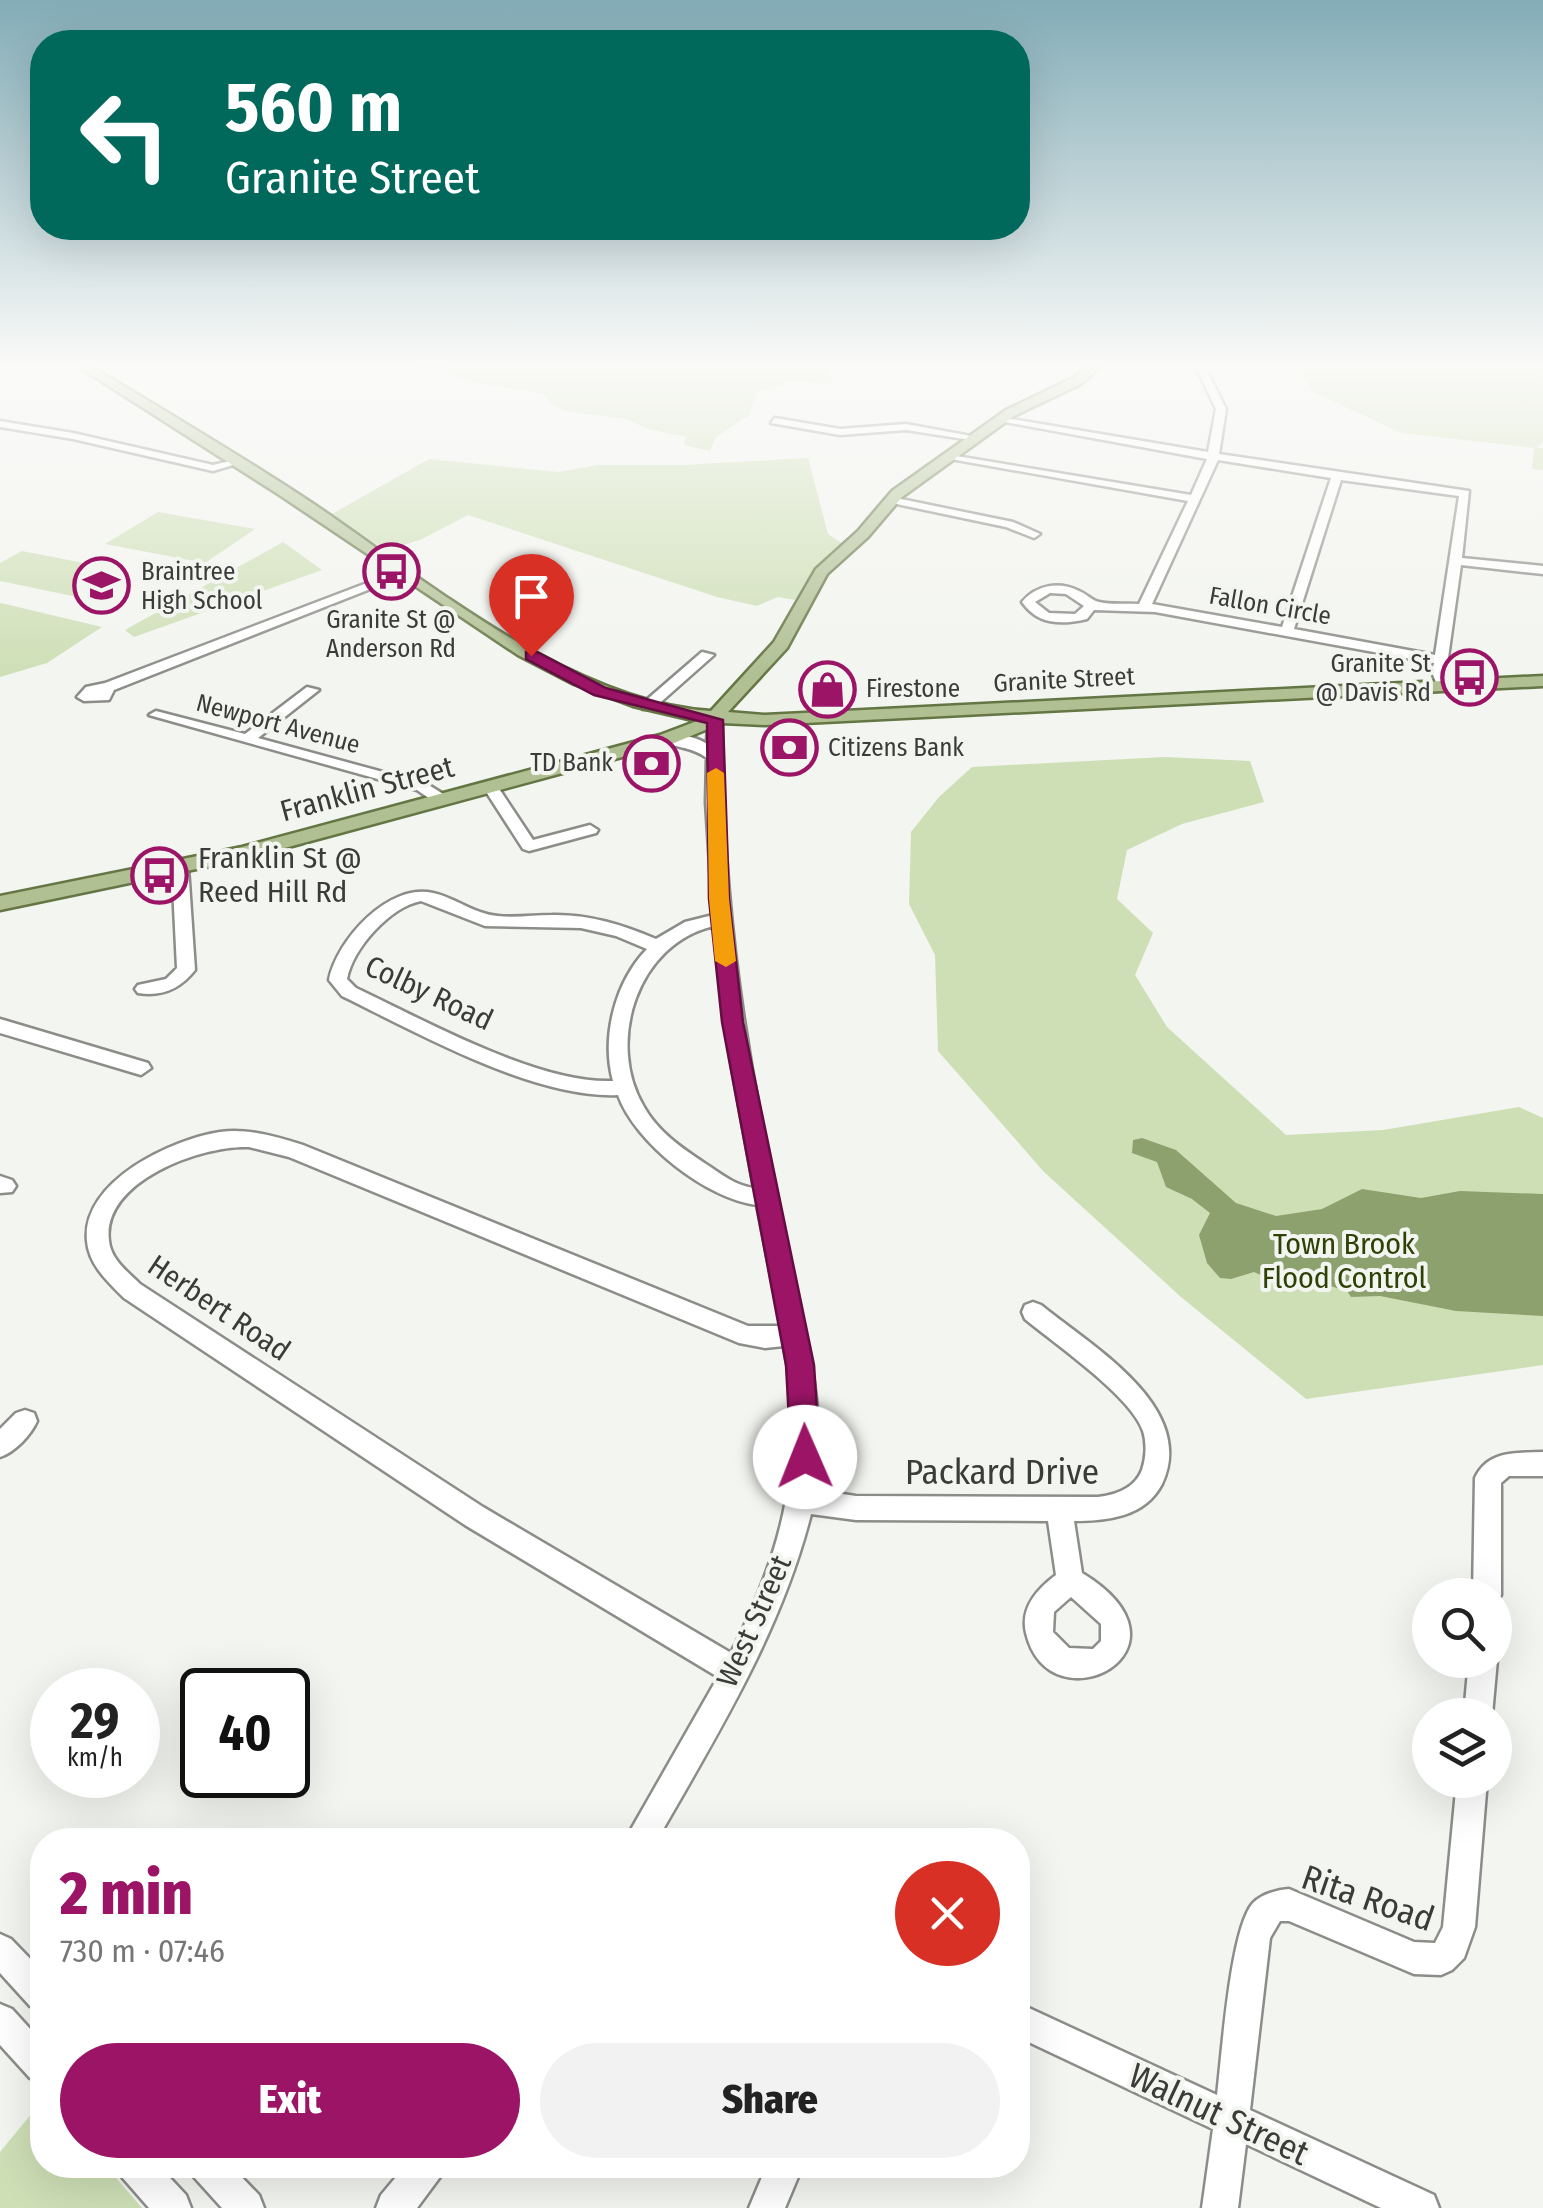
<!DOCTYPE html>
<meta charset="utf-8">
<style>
:root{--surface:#fff;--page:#f2f2f2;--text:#222;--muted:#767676;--accent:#9b1466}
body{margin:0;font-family:"Fira Sans Condensed",sans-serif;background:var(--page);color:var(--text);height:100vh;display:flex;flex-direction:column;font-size:38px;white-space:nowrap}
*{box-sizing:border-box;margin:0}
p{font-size:32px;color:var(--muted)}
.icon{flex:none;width:55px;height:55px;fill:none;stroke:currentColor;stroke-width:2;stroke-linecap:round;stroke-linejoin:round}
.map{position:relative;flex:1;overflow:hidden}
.panel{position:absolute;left:30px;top:1828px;width:1000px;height:350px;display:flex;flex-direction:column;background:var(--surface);border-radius:40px;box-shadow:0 10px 40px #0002}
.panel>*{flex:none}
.top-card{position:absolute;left:30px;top:30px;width:1000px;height:210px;border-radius:40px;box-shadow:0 10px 40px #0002;background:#00695c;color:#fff;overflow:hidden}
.fabs{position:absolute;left:1412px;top:1578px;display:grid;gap:20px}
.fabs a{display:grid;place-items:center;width:100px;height:100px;border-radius:50%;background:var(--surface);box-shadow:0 10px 40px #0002;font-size:50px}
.speed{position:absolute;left:30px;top:1668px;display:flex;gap:20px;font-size:50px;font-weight:700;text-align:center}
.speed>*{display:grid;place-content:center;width:130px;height:130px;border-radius:50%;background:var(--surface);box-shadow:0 10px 40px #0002;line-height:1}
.speed small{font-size:25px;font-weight:400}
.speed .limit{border:5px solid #111;border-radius:15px;background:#fff;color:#111}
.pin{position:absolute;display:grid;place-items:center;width:85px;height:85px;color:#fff;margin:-102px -42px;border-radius:50% 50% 50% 0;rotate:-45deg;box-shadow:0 0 10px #0007}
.pin .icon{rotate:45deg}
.me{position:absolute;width:110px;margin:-55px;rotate:359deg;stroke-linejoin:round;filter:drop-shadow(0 0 8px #0008)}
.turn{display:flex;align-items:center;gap:35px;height:210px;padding:0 30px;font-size:45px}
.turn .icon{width:130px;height:130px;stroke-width:2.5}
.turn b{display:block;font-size:70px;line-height:85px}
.round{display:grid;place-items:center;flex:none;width:105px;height:105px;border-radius:52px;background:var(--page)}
.head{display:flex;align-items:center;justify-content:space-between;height:170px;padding:0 30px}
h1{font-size:60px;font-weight:800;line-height:75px;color:var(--accent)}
.cta{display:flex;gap:20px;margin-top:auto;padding:20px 30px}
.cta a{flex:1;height:115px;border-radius:60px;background:var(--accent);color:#fff;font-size:40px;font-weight:800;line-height:115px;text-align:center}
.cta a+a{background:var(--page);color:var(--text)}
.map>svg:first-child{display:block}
.green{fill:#cedfb6}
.water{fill:#8da16e}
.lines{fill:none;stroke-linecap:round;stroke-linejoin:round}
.stream{stroke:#8da16e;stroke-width:2.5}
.building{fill:#c4bfc1;stroke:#a5a0a2;stroke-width:2.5}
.minor-casing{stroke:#8c8d89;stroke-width:5}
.major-casing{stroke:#657645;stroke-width:5}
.minor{fill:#fff;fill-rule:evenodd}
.major{fill:#b0c093;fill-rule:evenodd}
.route{fill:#9b1466;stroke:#650d42;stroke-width:2.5}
.slow{fill:#f59e0b}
.labels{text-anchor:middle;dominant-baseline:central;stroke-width:8;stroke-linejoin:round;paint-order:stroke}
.far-poi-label{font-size:25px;fill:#3b3c3a;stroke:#f3f5f0;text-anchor:start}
.far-street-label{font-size:25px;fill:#3b3c3a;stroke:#f3f5f0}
.street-label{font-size:30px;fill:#3b3c3a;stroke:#f3f5f0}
.poi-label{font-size:30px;fill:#3b3c3a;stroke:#f3f5f0;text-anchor:start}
.park-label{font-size:30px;fill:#2f4105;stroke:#f3f5f0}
.near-street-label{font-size:35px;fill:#3b3c3a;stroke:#f3f5f0}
</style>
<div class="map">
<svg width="1543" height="2208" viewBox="0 0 1543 2208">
<rect width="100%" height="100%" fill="#f3f5f0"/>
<path class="green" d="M825,367L834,384L786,381L785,385L757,392L749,415L716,437L710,451L684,445L686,437L648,429L626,419L564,411L550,403L545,394L476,383L428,368Z
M1298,367H1543V442L1536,448H1543V470L1532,469L1534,448L1402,433L1313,392Z
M808,458L828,534L843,544L814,570L795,600L778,597L757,606L717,597L468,515L422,539L386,551L332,514L429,459L559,472L597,465H682Z
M158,512L255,529L205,563L105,544Z
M283,542L322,570L134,637L125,630Z
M22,551L130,572L87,599L0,581V563Z
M0,603H1L102,627L47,663L0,677Z
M1165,757L1250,761L1264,802L1182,824L1127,850L1117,899L1153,933L1135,975L1167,1027L1286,1135L1383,1130L1519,1107L1543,1118V1365L1306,1399L1181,1297L1044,1172L938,1051L935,955L909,904L911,832L939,797L972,767Z
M42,2101V2165H105L142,2208H0V2152Z"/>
<path class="water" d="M1142,1138L1176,1150L1236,1203L1276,1216L1322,1209L1362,1189L1421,1198L1460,1191L1543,1194V1316L1456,1311L1380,1296L1351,1297L1347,1291L1300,1277L1281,1284L1254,1272L1231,1279L1220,1278L1207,1263L1199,1235L1210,1213L1192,1199L1166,1187L1157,1162L1132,1153L1133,1140Z"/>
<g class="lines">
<path class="stream" d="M413,367H448"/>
</g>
<path class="building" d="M799,737L801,752H789L791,764L781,765L776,738Z"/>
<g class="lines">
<defs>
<path id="minor" d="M1196,367H1205L1226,409L1219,454L1469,491L1462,558L1543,566V574L1461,565L1446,672L1452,688L1450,691L1438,688L1432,672L1434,663L1155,612L1094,610L1087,619C1061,625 1038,625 1022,602C1036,585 1059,581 1079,591C1087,594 1092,601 1099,602C1112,605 1126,603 1139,604L1188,501L945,458L950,455L1191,495L1207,459L994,420L999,417L1208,452L1216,409ZM1218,460L1331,478L1282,627L1152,604ZM1341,480L1459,496L1435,655L1294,629ZM1050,593L1066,594L1084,606L1075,614L1049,613L1035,602Z
M775,418L840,429L906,424L982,438L977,441L906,430L840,435L771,423Z
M0,421L73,433L213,465L238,459L243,462L213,471L73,439L0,427Z
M891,497L1013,522L1040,534L1034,538L1006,527L887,502V498Z
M401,570L411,573L114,690L109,700L84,701L77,697L86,687L105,683Z
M702,652L714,655L653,709H643V703Z
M307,687L319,690L258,738L427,784L448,797V803H436L417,790L149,715L156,711L245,734Z
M715,716L722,720C721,858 736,993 763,1129C774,1184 786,1239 797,1294C811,1358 825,1424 816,1490L856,1496L1098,1497C1116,1495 1135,1488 1142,1470C1146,1459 1147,1443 1143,1431C1131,1396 1055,1344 1025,1319L1022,1312L1025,1305L1033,1302L1041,1305C1091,1346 1198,1407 1162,1484C1145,1517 1107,1521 1074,1521L1082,1573C1208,1650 1049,1731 1026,1633C1020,1608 1037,1589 1056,1575L1048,1521L856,1520L811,1514C781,1632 717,1735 657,1840H625L718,1677L465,1525L124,1298C108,1282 89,1265 87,1241C81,1181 173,1139 220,1132C248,1128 277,1137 303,1145L748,1326H781L757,1205C707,1199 635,1143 618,1095C534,1099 418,1033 342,996L329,980C337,940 388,883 433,893C456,898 474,914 498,916C516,918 534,915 552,915C588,914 624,925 656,939L685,922L713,915L706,802L707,758C689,745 674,749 660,739C670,731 696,736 707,744L708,720ZM421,901L485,926L581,928L616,936L647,949C615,982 601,1037 613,1081C538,1084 424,1020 356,988L347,979C353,948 390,907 421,901ZM714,926L728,1045L754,1188C736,1186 721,1174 706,1164C683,1149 658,1132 644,1107C605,1042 638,943 714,926ZM249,1147L289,1157L739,1343L765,1348L784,1346C806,1461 783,1550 731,1653L483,1507L140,1284C128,1272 111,1260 109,1241C101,1181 202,1145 249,1147ZM1071,1597L1101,1624V1641L1093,1649L1069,1648L1053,1632L1054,1612Z
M491,782L496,784L533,840L590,825L598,830L596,833L529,851L523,849L483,787Z
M180,862L188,867L195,970C180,989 162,997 138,993L135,989L138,985L166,979L177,968L172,867Z
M0,1019L148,1063L151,1068L141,1075L0,1033Z
M0,1176L12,1180L16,1186L12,1192L0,1193Z
M25,1410L34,1413L37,1421C31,1435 15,1452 0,1457V1429L16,1413Z
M1543,1452V1476H1509L1501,1483V1595L1495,1605V1595H1473L1475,1478C1488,1450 1517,1453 1543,1452Z
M1495,1655L1497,1660L1492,1715H1464L1469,1660H1495Z
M1457,1780H1487L1475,1927L1464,1958L1452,1970L1441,1975L1414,1974L1289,1921H1280L1270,1938L1250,2110L1434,2195L1439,2208H1381L1246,2144L1238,2208H1202L1213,2129L1018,2037V2003L1217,2095C1222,2055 1230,1929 1253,1903C1262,1894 1277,1890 1289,1889L1414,1942L1435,1943L1443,1927Z
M0,1934L11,1939L42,1971V2010L30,2006L0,1973Z
M0,2004L12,2009L42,2042V2083L30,2078L0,2045Z
M116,2165H158L186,2195L191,2208H149L122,2177Z
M188,2165H230L259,2195L264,2208H222L194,2177Z
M406,2165H446L440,2177L417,2208H376L381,2195Z
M767,2165H803L785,2208H749Z"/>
<path id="major" d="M79,367H92C168,413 245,458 318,507C428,582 573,703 711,711L774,642L816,569L858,531L892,491L1006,410L1073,378L1087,367H1100L1081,384L1014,416L902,497L868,537L827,574L787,648L728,712L765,715L1543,676V686L765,725L722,723L674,743L244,859L0,910V896L242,847L660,735L697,721L633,706L574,684L518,655L278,494Z"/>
</defs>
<use href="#minor" class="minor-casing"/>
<use href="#major" class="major-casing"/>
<use href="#minor" class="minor"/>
<use href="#major" class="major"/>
</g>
<linearGradient id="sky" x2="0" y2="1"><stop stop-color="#83acb7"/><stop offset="0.54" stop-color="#fafaf8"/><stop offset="1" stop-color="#fafaf8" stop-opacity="0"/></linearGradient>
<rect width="1543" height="676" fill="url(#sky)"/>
<path class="route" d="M526,652H537L606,688L723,720L729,899L743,1022L814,1365L820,1457L815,1466L805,1470L795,1466L791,1457L786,1365L722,1022L709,899L707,723L594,695L526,659Z"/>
<path class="slow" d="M716,768L724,773L729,899L736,961L726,967L715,961L709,899L707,773Z"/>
<defs>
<symbol id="bus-ring" viewBox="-11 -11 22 22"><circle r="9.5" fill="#f3f5f0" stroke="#9b1466" stroke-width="1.5"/><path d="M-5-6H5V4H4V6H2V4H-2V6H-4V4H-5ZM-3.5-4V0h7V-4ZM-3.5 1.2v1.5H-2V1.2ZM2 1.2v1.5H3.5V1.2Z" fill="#9b1466"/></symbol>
<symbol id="school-ring" viewBox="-11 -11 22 22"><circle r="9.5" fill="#f3f5f0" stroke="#9b1466" stroke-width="1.5"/><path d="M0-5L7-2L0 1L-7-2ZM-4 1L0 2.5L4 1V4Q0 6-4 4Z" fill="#9b1466"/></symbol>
<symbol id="shop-ring" viewBox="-11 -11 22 22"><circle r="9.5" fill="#f3f5f0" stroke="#9b1466" stroke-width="1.5"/><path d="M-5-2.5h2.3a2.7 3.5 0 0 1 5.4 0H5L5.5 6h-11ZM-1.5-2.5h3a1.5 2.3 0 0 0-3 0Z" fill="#9b1466"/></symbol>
<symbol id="bank-ring" viewBox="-11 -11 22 22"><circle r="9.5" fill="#f3f5f0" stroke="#9b1466" stroke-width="1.5"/><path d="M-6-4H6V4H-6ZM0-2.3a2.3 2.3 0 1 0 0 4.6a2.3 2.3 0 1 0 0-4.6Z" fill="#9b1466"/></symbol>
</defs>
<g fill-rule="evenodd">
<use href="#bus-ring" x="360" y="540" width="63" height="63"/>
<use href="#school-ring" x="70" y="554" width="63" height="63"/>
<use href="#bus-ring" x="1438" y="646" width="63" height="63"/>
<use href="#shop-ring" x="796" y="658" width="63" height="63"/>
<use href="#bank-ring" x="758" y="716" width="63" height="63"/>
<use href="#bank-ring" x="620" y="732" width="63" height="63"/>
<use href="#bus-ring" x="128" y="844" width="63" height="63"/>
</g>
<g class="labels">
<g class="far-poi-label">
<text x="141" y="572">Braintree<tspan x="141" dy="29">High School</tspan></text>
<text x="391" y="620" text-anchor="middle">Granite St @<tspan x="391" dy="29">Anderson Rd</tspan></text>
<text x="1431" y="664" text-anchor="end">Granite St<tspan x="1431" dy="29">@ Davis Rd</tspan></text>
<text x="866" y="689">Firestone</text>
<text x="828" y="748">Citizens Bank</text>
<text x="613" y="763" text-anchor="end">TD Bank</text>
</g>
<g class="far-street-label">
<text transform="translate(1270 606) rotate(10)">Fallon Circle</text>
<text transform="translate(1064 680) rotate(-3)">Granite Street</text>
<text transform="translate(278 724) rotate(15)">Newport Avenue</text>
</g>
<g class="street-label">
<text transform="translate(367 789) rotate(-15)">Franklin Street</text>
<text transform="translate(429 993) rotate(25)">Colby Road</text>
<text transform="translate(219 1308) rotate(34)">Herbert Road</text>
<text transform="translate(754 1621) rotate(-66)">West Street</text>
</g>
<g class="poi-label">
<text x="198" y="858">Franklin St @<tspan x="198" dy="34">Reed Hill Rd</tspan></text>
</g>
<g class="park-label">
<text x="1344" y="1244">Town Brook<tspan x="1344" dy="34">Flood Control</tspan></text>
</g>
<g class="near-street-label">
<text x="1002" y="1472">Packard Drive</text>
<text transform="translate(1368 1898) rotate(19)">Rita Road</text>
<text transform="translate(1219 2114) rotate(25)">Walnut Street</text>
</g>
</g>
</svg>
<div class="fabs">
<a><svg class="icon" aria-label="search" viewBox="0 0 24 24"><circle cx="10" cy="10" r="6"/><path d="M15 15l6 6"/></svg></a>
<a><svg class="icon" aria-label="layers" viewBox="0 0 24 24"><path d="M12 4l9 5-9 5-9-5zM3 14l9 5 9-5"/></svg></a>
</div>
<div class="speed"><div>29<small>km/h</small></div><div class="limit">40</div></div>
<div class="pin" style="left:531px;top:656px;background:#d93025"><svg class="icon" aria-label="arrive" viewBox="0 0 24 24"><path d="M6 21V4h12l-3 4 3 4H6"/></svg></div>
<svg class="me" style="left:805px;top:1457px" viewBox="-20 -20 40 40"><circle r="19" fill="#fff"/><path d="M0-13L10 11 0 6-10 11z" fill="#9b1466"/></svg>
<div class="top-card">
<div class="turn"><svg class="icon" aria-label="left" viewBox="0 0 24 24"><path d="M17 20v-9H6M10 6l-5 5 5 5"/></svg><div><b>560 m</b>Granite Street</div></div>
</div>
<section class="panel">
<div class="head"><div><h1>2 min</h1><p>730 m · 07:46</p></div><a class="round" style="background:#d93025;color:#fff"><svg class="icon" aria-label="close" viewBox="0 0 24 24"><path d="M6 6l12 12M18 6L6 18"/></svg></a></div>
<div class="cta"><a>Exit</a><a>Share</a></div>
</section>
</div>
